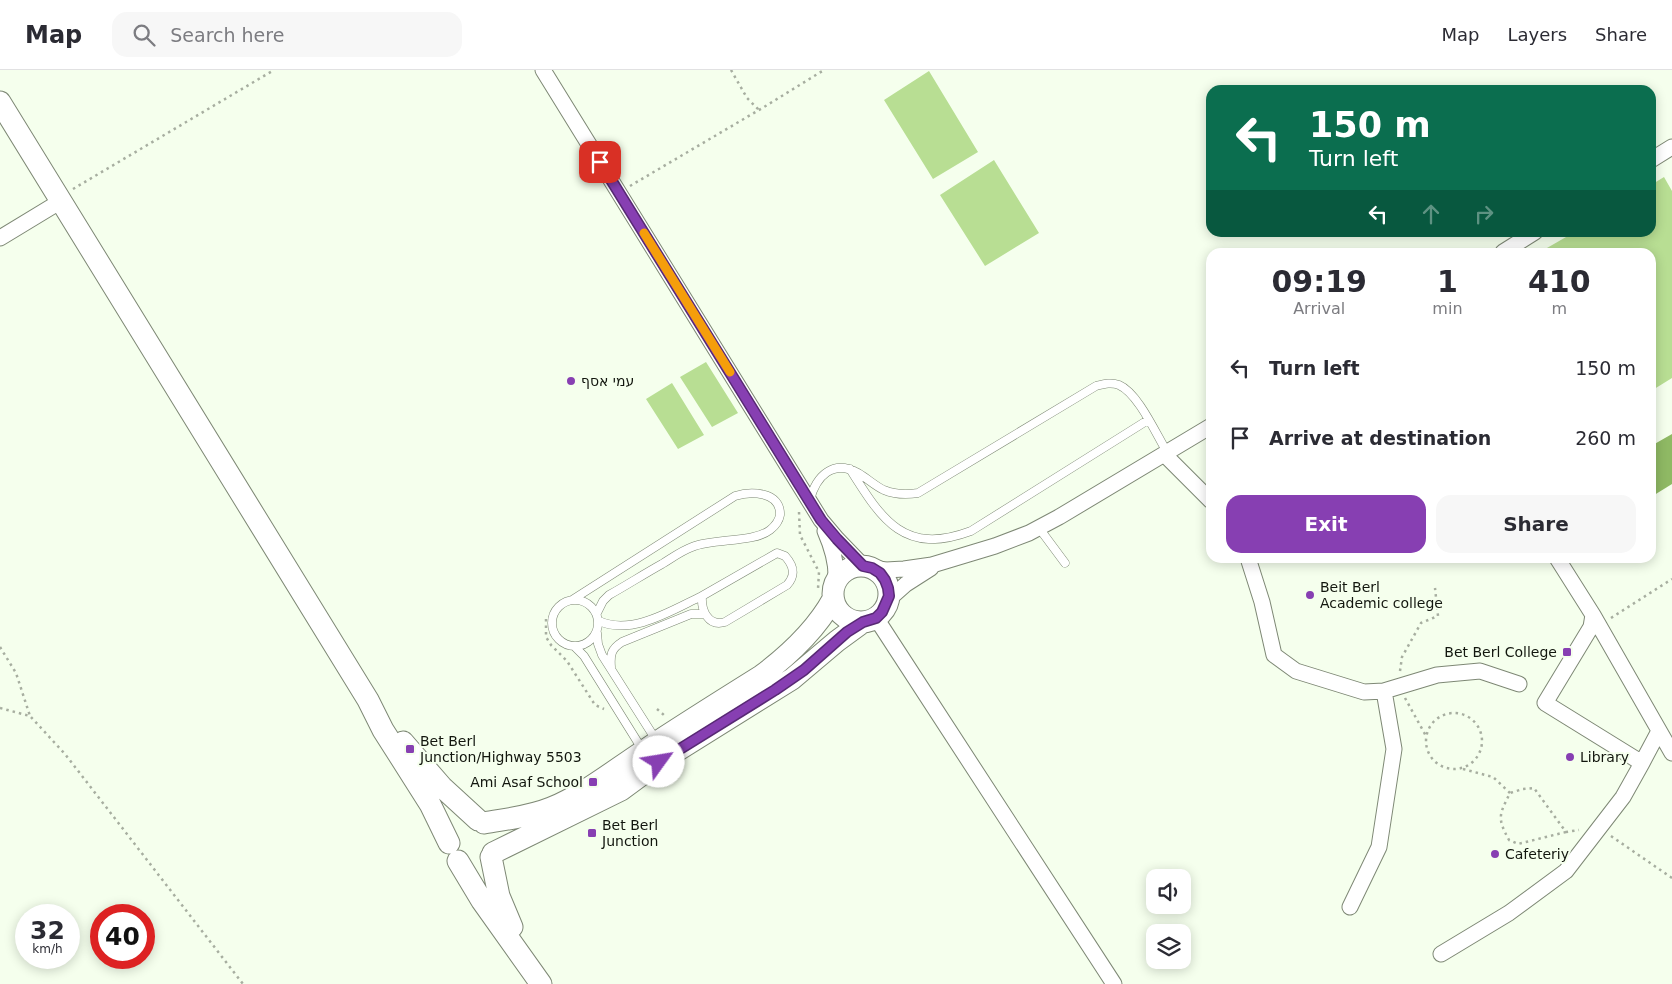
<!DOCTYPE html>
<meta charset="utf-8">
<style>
:root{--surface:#fff;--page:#f7f7f7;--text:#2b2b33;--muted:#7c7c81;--line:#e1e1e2;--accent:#873fb2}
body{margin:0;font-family:"DejaVu Sans",Heebo,sans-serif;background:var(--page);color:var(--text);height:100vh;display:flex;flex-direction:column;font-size:19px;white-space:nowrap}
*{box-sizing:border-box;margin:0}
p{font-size:16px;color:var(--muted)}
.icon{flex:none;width:28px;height:28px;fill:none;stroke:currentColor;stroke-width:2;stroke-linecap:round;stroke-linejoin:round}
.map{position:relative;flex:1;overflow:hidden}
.sheet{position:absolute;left:1206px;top:178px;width:450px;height:315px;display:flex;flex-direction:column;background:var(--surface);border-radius:15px;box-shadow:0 2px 12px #0003}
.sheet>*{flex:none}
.banner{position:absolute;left:1206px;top:15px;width:450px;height:152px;border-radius:15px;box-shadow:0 2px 12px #0003;background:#0b6e4f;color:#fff;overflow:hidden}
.tools{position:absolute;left:1146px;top:799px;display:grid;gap:10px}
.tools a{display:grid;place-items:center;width:45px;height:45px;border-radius:10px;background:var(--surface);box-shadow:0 2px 12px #0003;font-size:25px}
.speed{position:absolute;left:15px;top:834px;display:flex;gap:10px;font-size:25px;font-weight:700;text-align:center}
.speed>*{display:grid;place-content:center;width:65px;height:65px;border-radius:50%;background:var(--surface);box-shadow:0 2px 12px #0003;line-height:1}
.speed small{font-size:12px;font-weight:400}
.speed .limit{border:8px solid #d22;background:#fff;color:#111}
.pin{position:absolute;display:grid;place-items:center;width:42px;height:42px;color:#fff;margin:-21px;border-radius:10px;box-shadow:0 2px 8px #0006}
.me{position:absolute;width:55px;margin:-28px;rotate:58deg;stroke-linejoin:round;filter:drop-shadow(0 0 4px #0008)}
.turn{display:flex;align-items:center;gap:18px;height:105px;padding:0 20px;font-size:22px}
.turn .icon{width:65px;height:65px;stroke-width:2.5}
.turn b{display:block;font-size:35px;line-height:42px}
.lanes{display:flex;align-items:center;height:48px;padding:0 20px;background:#0003;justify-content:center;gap:25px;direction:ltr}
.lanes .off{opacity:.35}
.eta{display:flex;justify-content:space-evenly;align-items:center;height:85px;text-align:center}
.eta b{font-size:30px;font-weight:600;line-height:35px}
.button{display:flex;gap:10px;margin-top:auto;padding:10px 20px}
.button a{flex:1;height:58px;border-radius:15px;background:var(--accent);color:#fff;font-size:20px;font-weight:600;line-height:58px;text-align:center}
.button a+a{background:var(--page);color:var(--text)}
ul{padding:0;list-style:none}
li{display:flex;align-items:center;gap:15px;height:70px;padding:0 20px}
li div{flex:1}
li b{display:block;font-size:19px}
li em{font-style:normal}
header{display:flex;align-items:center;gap:30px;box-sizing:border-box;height:70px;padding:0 25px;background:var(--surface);border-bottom:1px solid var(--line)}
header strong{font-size:24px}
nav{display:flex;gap:28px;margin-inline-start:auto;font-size:18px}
.search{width:350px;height:45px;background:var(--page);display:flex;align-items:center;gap:12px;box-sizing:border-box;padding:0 18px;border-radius:15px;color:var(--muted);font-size:19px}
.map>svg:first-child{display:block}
.green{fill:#b8de93}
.water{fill:#8fb964}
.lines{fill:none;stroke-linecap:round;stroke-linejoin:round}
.lane-casing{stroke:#7e8875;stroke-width:9}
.street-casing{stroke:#7e8875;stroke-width:17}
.secondary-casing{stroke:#7e8875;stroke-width:23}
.path{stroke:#a7aea0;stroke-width:2.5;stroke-dasharray:2.5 4;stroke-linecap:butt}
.lane{stroke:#fff;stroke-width:8}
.street{stroke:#fff;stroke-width:15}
.secondary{stroke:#fff;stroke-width:21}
.route-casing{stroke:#582974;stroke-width:12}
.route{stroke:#873fb2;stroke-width:9}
.slow{stroke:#f59e0b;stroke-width:9}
.poi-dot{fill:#873fb2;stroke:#f5ffed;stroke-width:2}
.labels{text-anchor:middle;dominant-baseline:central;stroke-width:4;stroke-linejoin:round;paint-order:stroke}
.poi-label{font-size:14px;fill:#12160e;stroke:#f5ffed;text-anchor:start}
</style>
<header>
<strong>Map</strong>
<div class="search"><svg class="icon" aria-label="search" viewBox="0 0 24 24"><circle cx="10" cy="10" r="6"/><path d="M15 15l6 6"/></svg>Search here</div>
<nav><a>Map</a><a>Layers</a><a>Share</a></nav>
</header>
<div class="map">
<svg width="1672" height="914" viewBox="0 0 1672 914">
<rect width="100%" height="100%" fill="#f5ffed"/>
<path class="green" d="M929,1L978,82L933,109L884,30Z
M994,90L1039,163L985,196L940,125Z
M1664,107L1672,121V308L1651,321V182H1540L1573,163L1651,162V115Z
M706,292L738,343L712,357L680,307Z
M672,313L704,365L678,379L646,329Z"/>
<path class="water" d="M1672,364V414L1651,427V376Z"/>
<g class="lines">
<defs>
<path id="lane" d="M850,399C882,450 904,486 971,461L1148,350
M810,430C816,406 833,389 858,403C867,408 875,416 884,420C896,425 906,425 918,423L1096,316C1104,314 1111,312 1119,315C1138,323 1156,364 1167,382
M1039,458L1065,493
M777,483L785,486C794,496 796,505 787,515L725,552C708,557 701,540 702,526Z
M552 553a23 23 0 1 1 46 0a23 23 0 1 1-46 0Z
M572,530L735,426C750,421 781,421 780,445C779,451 775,456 770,460C753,473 714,468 692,477C681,481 672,488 662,494C644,504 627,515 609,525L603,531L597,543
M599,551C632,566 672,540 702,526
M597,563L598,574L602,585L656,670
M575,577L584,586L642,679
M611,597C610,585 611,579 622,572L691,544H705"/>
<path id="street" d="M543,0L821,450L837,469L863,496
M1651,90L1672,77
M0,168L61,131
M1503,182L1535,162
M1164,384L1211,431
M825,461C832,477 837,492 836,510
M1248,488L1262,532L1274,585L1296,601L1364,622L1384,621L1437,605L1480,601L1519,614
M1557,488L1593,545L1672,683
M872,498L886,500L904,499L932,495L995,476L1029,463L1059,447L1211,356
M888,530L906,514L931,498
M1593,545L1591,557L1545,633L1642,693
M876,548L1114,914
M1350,837L1379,777L1394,679L1384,621
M1441,884L1509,843L1566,801L1623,727L1642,693L1659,661"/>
<path id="secondary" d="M0,32L368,630L383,660L430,734L449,773
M833 524a28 28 0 1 1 56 0a28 28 0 1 1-56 0Z
M403,672L442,717L478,750
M484,753C506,749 529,747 551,738C583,725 613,701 642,682C681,656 721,631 761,606C789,585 816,560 833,529
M493,783L621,720L659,692L792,609L837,571L863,552
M491,787L499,826L512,857
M458,791L482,831L541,914"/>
</defs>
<use href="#lane" class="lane-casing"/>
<use href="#street" class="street-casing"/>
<use href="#secondary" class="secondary-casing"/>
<path class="path" d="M731,0L747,28L759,40
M630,116L764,37L824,0
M73,119L274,0
M799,442L800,465L819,502L818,519
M1611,548L1672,509
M546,549V567L551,575L567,591L595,635L604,639
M0,577L16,603L30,646
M1400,601L1402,587L1421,553L1438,546L1435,518
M1405,628L1426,666
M0,638L30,646L65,684L243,914
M657,639L665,646
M1426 671a28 28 0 1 1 56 0a28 28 0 1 1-56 0Z
M1463,699L1493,707L1510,723
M1566,762L1518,774L1509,770C1497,748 1499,745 1510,723L1523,719L1534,718L1566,762L1579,760
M1611,766L1672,808"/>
<use href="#lane" class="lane"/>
<use href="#street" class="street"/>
<use href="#secondary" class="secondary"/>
</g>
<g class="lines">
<defs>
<path id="route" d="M600,92L821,450L837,469L863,496L872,498L880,503L885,510L888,518L889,526L882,542L876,548L863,552L847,562L804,600L775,620L659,692"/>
</defs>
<use href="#route" class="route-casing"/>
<use href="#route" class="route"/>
<path class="slow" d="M644,163L730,302"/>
</g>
<g class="poi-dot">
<circle cx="571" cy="311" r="5"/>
<circle cx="1310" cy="525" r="5"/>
<rect x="1562" y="577" width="10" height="10" rx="2.5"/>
<rect x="405" y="674" width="10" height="10" rx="2.5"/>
<circle cx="1570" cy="687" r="5"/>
<rect x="588" y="707" width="10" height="10" rx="2.5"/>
<rect x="587" y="758" width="10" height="10" rx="2.5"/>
<circle cx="1495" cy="784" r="5"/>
</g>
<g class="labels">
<g class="poi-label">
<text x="581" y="311">עמי אסף</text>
<text x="1320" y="517">Beit Berl<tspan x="1320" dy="16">Academic college</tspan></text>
<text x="1557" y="582" text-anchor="end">Bet Berl College</text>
<text x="420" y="671">Bet Berl<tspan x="420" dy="16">Junction/Highway 5503</tspan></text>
<text x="1580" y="687">Library</text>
<text x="583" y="712" text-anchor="end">Ami Asaf School</text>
<text x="602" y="755">Bet Berl<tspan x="602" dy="16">Junction</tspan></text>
<text x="1505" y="784">Cafeteriy</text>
</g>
</g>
</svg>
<div class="tools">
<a><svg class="icon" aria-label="sound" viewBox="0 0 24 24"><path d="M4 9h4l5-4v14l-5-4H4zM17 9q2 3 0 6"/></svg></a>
<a><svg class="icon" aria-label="layers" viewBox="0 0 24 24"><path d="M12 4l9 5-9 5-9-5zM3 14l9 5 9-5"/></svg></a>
</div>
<div class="speed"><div>32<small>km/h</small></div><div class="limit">40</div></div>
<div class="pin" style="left:600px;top:92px;background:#d93025"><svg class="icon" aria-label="arrive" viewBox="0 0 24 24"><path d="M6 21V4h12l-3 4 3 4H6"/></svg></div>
<svg class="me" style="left:659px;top:692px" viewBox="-20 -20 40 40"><circle r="19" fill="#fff"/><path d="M0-13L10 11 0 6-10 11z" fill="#873fb2"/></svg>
<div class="banner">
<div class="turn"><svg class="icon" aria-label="left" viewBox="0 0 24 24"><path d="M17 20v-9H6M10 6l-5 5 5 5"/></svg><div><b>150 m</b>Turn left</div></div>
<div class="lanes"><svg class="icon" aria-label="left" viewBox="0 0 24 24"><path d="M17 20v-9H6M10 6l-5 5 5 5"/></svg><svg class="icon off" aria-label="ahead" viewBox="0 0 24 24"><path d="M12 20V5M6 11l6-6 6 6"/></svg><svg class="icon off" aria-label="right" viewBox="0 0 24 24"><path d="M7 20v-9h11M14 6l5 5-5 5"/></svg></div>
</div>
<section class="sheet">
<div class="eta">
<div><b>09:19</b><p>Arrival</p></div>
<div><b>1</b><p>min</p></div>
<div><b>410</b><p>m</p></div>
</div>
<ul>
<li><svg class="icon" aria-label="left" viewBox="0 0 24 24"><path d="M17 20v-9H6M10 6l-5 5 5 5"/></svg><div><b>Turn left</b></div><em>150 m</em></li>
<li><svg class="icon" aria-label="arrive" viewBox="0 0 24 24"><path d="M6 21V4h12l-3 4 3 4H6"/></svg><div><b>Arrive at destination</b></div><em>260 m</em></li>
</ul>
<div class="button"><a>Exit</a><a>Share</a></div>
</section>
</div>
